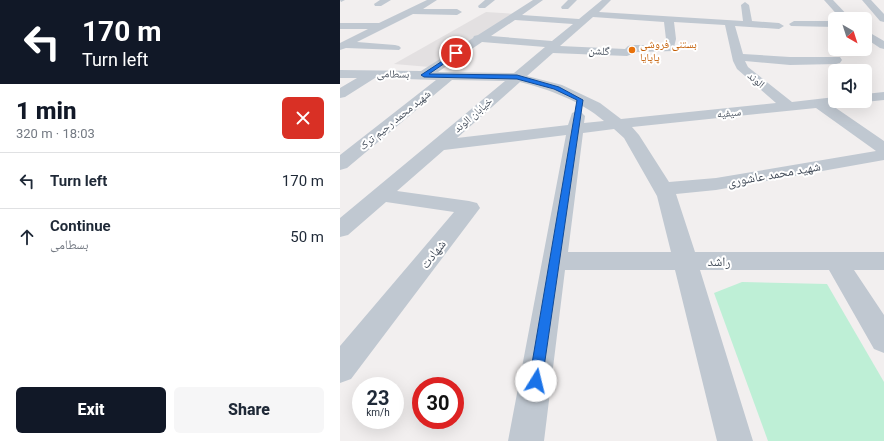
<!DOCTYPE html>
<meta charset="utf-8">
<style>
:root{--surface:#fff;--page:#f6f6f7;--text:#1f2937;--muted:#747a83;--line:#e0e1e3;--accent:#111827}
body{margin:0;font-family:Roboto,"Noto Naskh Arabic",sans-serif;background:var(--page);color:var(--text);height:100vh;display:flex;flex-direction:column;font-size:15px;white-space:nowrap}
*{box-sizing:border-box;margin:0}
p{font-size:13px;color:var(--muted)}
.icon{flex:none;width:22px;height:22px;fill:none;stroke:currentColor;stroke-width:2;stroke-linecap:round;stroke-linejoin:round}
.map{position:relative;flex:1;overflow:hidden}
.sheet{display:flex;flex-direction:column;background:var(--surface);width:340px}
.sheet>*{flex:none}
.guide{background:#111827;color:#fff;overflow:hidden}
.needle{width:26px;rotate:141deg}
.tools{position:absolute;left:488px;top:12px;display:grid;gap:8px}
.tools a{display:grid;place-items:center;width:44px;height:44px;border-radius:6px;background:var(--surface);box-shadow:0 4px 16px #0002;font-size:20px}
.speed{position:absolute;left:12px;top:377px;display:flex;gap:8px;font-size:20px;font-weight:700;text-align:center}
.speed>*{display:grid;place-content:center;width:52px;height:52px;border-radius:50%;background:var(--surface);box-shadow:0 4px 16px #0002;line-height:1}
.speed small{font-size:10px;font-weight:400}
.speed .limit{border:6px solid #d22;background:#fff;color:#111}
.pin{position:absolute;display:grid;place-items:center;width:34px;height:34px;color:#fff;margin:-17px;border:2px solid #fff;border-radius:50%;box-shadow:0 1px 4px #0007}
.me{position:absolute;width:44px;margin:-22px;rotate:9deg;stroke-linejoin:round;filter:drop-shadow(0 0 3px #0008)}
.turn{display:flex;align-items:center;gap:14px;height:84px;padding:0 16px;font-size:18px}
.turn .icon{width:52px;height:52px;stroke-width:2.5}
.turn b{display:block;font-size:28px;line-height:34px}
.round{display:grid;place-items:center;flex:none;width:42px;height:42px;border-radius:6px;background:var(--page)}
.overview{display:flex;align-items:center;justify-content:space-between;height:68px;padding:0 16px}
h1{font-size:24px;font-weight:800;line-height:30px;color:var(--accent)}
.action{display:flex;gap:8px;margin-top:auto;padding:8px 16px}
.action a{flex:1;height:46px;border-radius:6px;background:var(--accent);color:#fff;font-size:16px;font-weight:800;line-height:46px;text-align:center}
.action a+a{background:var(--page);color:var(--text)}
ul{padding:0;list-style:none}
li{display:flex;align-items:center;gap:12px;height:56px;padding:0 16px;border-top:1px solid var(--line)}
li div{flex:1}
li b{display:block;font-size:15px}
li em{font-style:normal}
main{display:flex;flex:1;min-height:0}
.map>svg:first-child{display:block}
.education{fill:#e3e0e1}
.green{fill:#beefd6}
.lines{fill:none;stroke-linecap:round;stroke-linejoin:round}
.minor{fill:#c0c8d1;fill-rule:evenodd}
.route{fill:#1a73e8;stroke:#114b97}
.food-dot{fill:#e8710a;stroke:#fff;stroke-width:1.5}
.labels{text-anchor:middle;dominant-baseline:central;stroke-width:4;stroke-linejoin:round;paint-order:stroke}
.far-food-label{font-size:11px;fill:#c56008;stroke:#fff;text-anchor:start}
.far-street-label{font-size:11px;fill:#47505d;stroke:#fff}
.street-label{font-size:13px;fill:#47505d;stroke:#fff}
</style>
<main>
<section class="sheet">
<div class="guide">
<div class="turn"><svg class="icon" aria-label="left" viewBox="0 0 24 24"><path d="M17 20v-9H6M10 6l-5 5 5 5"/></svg><div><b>170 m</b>Turn left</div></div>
</div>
<div class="overview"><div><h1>1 min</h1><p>320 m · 18:03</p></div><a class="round" style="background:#d93025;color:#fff"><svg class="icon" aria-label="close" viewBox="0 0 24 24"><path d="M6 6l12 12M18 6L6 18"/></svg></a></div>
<ul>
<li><svg class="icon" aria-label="left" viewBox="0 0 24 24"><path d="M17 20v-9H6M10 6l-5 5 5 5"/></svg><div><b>Turn left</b></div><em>170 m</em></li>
<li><svg class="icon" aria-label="ahead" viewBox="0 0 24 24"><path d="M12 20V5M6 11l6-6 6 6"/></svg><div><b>Continue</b><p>بسطامی</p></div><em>50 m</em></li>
</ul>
<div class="action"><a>Exit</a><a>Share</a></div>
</section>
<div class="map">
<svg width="544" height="441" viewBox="0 0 544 441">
<rect width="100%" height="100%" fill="#f2efef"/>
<path class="education" d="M146,12L177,14L90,67L54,64Z"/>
<path class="green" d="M402,282L487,284L544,382V441H428L374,293Z"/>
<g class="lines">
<path class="minor" d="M0,0H5L1,2Z
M40,0H51L41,6H35L34,4Z
M87,0H97L83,9H117L122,12L117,15L73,14L17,42L55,45L59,46L61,48L59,50L6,48L0,50V43L28,29H0V23H39Z
M145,0H155L145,8H139L138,6Z
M193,0H203L182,15L239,19L262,0H271L259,12L403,21L401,5L405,2L409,5L412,21L439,23L444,26L439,29L395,26L403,54L450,57H500L502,60L500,63L496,64L450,65L405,61L408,67L452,102L495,97V101H508L506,104L493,106L544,141V160L376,190L336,194L355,252H544V270H514L544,315V353L534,349L489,270H360L413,441H377L335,270H225L204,441H168L226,135L104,150L57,191L129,201L137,203L140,208L11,379L0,383V346L114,212L46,202L8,235L0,237V218L165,81L112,80L7,168L0,170V155L96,80L35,78L5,97L0,98V88L17,78H0V70L81,71L133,38L134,36L138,35ZM253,17L324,22L326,39L324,45H292L288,46L285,49L220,46ZM175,20L233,24L212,41L151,36ZM334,22L385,25L393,61L397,69L436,103L281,119L260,103L222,85L187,76L213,53L287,56L297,52L333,51L336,39ZM142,42L205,47L174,73L98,72ZM180,82C210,90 239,100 264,121L244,123L245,116L242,113L237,111L232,113L228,125L117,138ZM476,108L536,151L376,178L329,182L299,135L292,127ZM274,129L284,138L317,196L331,252H228L243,133Z
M228,0H237L228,9H222L221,7Z
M484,0H493L511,19H501Z
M522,0H531L544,14V22L540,21Z
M454,21H495V27L451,26L449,24Z
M525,30L544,41V49L540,48L525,38Z
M544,92V100L525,102L520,101H525V94Z"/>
</g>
<path class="route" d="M116,52L118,54L89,74L177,75L219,87L243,100L202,381L200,385L196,387L191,385L189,381L237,100L214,89L177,79L84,77L81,75Z"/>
<circle class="food-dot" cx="292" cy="50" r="4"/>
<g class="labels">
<g class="far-food-label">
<text x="300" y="44">بستنی فروشی<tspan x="300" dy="13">پاپایا</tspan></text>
</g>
<g class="far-street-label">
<text transform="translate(259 51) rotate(3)">گلشن</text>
<text transform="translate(53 74) rotate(1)">بسطامی</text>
<text transform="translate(416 80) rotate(40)">الوند</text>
<text transform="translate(389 113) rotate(-6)">سیفیه</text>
<text transform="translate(133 115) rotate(-41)">خیابان الوند</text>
<text transform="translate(55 120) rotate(-39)">شهید محمد رحیم ترک</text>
</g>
<g class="street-label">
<text transform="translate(434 174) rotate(-10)">شهید محمد عاشوری</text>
<text transform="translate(93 254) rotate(-52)">شهادت</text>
<text x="379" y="261">راشد</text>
</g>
</g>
</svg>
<div class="tools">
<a><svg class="needle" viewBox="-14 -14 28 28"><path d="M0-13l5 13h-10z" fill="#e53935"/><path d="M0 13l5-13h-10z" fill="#747a83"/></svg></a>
<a><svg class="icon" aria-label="sound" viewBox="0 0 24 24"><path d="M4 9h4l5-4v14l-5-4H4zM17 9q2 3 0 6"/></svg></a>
</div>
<div class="speed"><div>23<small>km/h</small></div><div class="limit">30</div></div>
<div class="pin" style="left:116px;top:53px;background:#d93025"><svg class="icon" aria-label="arrive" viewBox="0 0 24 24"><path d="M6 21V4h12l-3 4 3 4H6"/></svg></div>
<svg class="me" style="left:196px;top:381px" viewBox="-20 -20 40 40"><circle r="19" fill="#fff"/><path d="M0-13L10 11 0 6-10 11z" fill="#1a73e8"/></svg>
</div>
</main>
